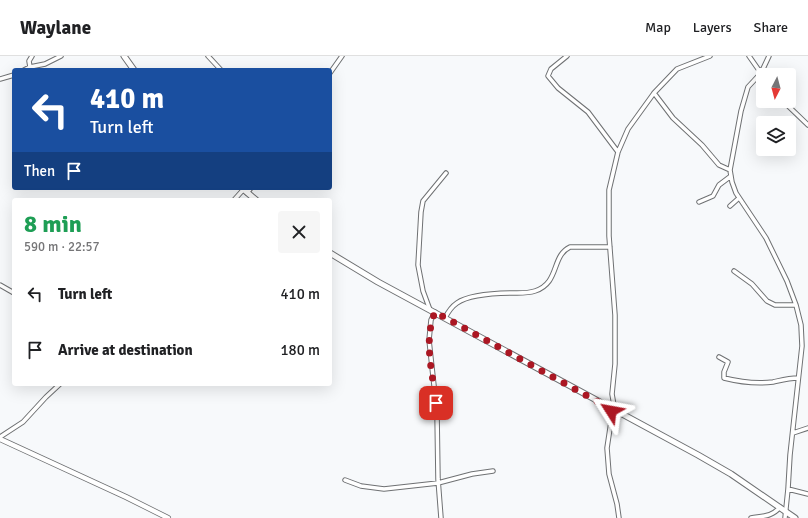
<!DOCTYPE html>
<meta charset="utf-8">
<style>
:root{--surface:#fff;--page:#f6f6f6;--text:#202124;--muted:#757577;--line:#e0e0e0}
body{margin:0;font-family:Signika,sans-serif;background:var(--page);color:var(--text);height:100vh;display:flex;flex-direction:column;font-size:15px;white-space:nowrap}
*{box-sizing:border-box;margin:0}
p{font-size:13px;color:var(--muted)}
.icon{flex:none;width:22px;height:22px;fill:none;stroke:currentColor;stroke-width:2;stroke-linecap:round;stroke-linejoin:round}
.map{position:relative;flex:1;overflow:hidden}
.panel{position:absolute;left:12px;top:142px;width:320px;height:188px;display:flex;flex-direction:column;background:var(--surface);border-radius:4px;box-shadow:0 4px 16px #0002}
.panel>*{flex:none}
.banner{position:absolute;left:12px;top:12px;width:320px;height:122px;border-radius:4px;box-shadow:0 4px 16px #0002;background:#1a4fa0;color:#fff;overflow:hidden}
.needle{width:26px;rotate:186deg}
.tools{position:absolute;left:756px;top:12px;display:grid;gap:8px}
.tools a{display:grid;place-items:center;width:40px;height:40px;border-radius:4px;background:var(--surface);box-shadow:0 4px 16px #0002;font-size:20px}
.pin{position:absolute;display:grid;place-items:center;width:34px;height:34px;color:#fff;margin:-17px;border-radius:8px;box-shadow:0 2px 6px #0006}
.me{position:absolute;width:44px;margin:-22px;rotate:304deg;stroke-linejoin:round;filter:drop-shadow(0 0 3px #0008)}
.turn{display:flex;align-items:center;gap:14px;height:84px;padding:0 12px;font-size:18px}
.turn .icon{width:52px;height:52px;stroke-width:2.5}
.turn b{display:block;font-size:28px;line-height:34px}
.then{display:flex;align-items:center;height:38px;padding:0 12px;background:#0003;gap:8px;font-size:15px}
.round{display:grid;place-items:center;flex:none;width:42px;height:42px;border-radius:4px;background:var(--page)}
.head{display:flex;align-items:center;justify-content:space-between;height:68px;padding:0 12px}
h1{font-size:24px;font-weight:700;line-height:30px;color:#1e9e55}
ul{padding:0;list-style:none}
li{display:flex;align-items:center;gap:12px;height:56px;padding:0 12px}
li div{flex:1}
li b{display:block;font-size:15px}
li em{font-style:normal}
header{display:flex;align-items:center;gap:24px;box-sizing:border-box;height:56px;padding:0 20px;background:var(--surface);border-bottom:1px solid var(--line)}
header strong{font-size:19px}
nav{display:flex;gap:22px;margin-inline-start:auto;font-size:14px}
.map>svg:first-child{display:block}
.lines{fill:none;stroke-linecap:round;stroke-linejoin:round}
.street-casing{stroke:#6f7173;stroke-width:5.5}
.secondary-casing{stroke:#6f7173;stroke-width:6}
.primary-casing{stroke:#6f7173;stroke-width:7}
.street{stroke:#fff;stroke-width:3.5}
.secondary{stroke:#fff;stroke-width:4.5}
.primary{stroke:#fff;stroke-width:5}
.route{stroke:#ab1723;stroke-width:7;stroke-dasharray:0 12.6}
</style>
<header>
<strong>Waylane</strong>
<nav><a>Map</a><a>Layers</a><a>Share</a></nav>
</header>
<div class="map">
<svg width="808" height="462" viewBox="0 0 808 462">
<rect width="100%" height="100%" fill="#f7f9fb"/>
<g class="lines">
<defs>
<path id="street" d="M208,0L221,14
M567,0L551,13L548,20L558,32L588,56L618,96
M749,0L763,20
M769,0L761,17L748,31L741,55L730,114L732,126L736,137L766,182L787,225L796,249L801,269L802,290L790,399L788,433L785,462
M30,11L29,5L32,0
M24,14L30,11L45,8L61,0
M330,17L342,0
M0,23L14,19
M654,37L673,62L702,89L719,109L730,114
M783,45L808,69
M247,137L251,132
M234,144L243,134
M699,146L713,140L719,129L731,120
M730,150L739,142
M734,215L752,228L767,245L775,249H796
M0,229L14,237
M430,254L423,235L418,209L421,156L423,145L446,117
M435,256L431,264L429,284L437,357L438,423L441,462
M445,262C448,256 451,251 457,247C470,238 500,237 517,237C523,237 529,237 535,235C560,227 551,200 570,191H610
M719,301L728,306L724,316V322C740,326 756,328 773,326C782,324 789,322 798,322
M611,353L612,359L607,392L609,418L617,448L619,462
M615,355L612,338L615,308V259L609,180V134L618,96L628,73L654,37L677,13L710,0
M793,377L808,372
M0,381L23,366L46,341L60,328
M345,424L361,430L384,433L438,427L472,418L493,415
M788,433L808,438
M751,462C763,460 772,461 780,451"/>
<path id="secondary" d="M0,383L126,441L168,462"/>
<path id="primary" d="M124,0L134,14
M242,132L256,144
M330,197L378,226L698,399L731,418L795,462"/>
</defs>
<use href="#street" class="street-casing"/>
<use href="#secondary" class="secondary-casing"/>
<use href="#primary" class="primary-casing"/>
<use href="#street" class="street"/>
<use href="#secondary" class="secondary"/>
<use href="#primary" class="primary"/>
</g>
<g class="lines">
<path class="route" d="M436,347C433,318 423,285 435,256L611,353V355"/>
</g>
</svg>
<div class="tools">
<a><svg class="needle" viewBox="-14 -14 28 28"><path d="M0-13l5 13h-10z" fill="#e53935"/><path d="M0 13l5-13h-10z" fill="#757577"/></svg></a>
<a><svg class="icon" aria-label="layers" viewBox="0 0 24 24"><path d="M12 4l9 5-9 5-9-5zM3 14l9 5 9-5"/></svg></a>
</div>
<div class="pin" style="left:436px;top:347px;background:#d93025"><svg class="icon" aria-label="arrive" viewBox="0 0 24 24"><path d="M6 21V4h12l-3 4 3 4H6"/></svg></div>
<svg class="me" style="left:611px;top:355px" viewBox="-20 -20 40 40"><path d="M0-17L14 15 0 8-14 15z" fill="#ab1723" stroke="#fff" stroke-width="4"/></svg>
<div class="banner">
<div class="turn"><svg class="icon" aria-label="left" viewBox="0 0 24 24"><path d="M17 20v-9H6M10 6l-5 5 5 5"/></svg><div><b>410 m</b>Turn left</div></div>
<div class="then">Then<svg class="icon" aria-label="arrive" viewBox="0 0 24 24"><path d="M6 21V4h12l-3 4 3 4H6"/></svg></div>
</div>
<section class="panel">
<div class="head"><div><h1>8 min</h1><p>590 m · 22:57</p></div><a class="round"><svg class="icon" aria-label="close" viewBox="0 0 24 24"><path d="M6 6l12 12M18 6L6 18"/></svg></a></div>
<ul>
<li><svg class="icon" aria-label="left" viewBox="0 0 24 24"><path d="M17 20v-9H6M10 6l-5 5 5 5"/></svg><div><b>Turn left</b></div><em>410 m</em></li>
<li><svg class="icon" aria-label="arrive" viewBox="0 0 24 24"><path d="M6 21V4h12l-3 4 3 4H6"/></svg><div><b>Arrive at destination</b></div><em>180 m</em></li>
</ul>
</section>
</div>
